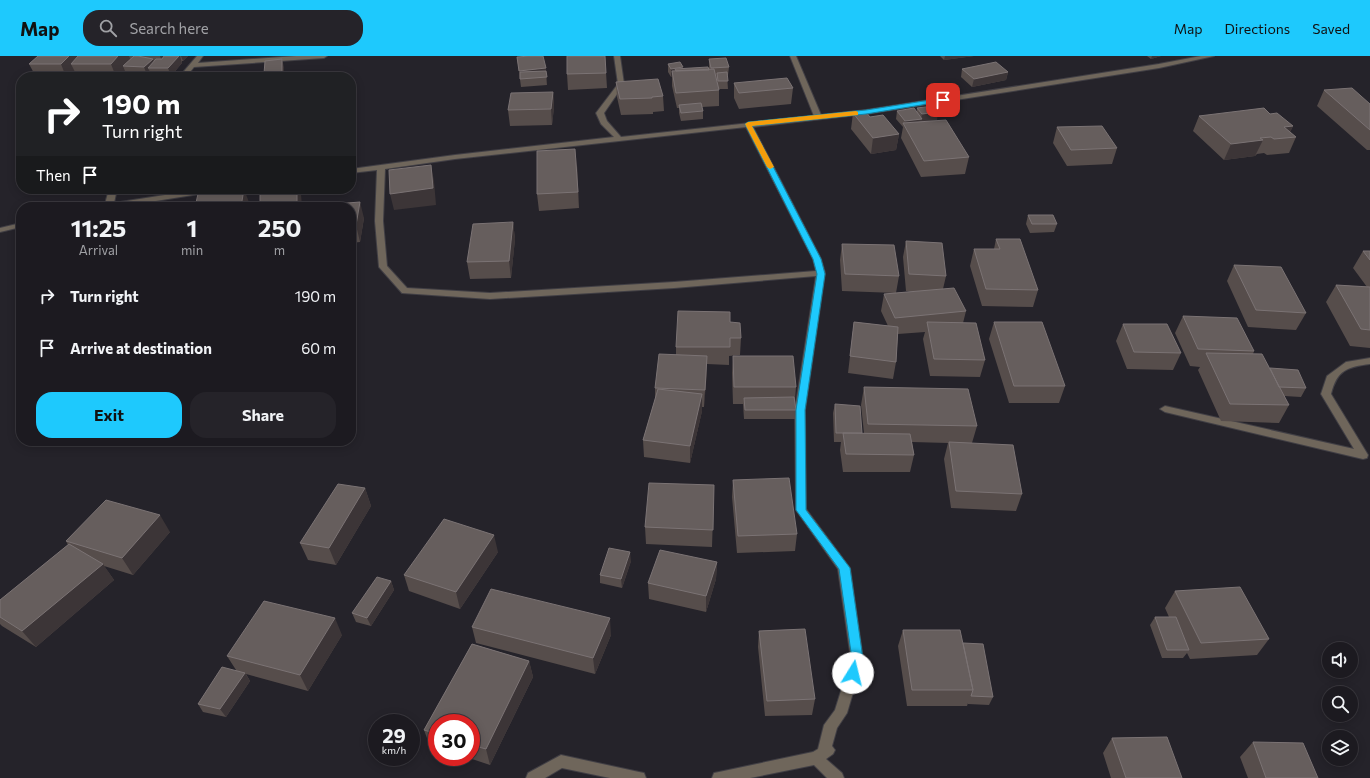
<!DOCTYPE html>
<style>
:root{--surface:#1c1a20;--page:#252329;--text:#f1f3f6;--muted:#a0a1a5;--line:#3a383e;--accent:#1ec9fd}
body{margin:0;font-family:Commissioner,sans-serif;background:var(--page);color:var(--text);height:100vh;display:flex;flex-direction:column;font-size:15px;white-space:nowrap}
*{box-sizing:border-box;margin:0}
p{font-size:13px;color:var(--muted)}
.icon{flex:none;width:22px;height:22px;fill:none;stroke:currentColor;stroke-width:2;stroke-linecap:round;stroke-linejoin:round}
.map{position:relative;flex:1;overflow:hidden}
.drawer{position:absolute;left:16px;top:146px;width:340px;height:244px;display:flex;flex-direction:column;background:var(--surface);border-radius:16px;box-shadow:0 2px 10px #0003,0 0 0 1px var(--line)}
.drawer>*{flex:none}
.guide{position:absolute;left:16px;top:16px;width:340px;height:122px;border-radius:16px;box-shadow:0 2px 10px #0003,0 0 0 1px var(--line);background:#202124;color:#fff;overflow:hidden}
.fabs{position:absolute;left:1322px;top:586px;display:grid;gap:8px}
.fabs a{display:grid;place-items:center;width:36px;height:36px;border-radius:50%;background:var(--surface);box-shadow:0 2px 10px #0003,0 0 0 1px var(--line);font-size:20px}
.speed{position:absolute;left:368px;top:658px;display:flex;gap:8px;font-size:20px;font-weight:700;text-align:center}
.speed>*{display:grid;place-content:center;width:52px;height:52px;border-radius:50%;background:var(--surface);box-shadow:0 2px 10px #0003,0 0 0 1px var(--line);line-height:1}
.speed small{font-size:10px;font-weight:400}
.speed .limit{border:6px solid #d22;background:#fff;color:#111}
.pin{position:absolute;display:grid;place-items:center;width:34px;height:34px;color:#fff;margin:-17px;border-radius:8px;box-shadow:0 2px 6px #0006}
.me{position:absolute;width:44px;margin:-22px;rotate:9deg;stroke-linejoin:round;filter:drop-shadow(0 0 3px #0008)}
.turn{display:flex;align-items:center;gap:14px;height:84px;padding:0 20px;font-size:18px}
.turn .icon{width:52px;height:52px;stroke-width:2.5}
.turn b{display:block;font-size:28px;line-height:34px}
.then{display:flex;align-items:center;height:38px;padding:0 20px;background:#0003;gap:8px;font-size:15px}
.eta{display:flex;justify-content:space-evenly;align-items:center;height:68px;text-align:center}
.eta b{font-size:24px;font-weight:700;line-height:28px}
.action{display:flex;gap:8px;margin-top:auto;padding:8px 20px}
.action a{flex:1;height:46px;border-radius:16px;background:var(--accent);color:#111;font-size:16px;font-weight:700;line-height:46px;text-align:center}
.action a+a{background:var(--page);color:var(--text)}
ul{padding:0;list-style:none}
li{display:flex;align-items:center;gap:12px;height:52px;padding:0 20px}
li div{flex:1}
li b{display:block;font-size:15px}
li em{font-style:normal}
header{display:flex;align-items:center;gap:24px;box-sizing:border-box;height:56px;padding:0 20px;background:var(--accent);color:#111}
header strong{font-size:19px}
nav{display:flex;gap:22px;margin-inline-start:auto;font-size:14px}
.search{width:280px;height:36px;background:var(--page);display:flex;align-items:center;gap:10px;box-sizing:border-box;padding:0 14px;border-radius:16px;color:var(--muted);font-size:15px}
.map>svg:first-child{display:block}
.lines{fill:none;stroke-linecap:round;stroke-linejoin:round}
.street-casing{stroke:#413f45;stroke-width:2}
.street{fill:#6f665b;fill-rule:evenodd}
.wall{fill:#564d4b}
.shaded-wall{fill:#3c3537}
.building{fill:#665e5d;stroke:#7b7374}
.route{fill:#1ec9fd;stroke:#1483a4}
.slow{fill:#f59e0b}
</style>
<header>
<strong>Map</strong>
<div class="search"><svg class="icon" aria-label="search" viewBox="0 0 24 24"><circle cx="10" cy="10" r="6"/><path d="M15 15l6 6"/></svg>Search here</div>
<nav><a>Map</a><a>Directions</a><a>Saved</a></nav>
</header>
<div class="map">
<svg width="1370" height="722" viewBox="0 0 1370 722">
<rect width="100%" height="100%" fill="#25232a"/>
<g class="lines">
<defs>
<path id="street" d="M197,0H203L198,7L296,0H327L324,2L194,11L186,21H179Z
M614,0H620L624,28L604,57L607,65L621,81L814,60L790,0H796L821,59L866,54L1159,8L1201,0H1214L1159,12L866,58L753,71L821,203L825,217L805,354L806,453L850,512L863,603L847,657L837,672L832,690L835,694L833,698L826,703L842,717L844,722H827L814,709L750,722H712L714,717L719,716L813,696L818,693L824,669L835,654L851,603L838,513L796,454L795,354L816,220L674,232L490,243L402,237L379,211L375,165L377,114L351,117V113L455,99L614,81L601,68L596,57L618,28ZM746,71L813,203L816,215L674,226L490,237L407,232L387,210L383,165L385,113L455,103Z
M109,133H117L114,147L203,133H222L218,135L118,151H99L105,148Z
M21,167V171L0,176V172Z
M1370,302V308C1347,311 1337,314 1331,338L1368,399L1367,402L1363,403L1165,356L1160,353L1165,350L1354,393L1321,338L1327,320L1346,306Z
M561,699L639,716L644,717L646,722H610L562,712L545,722H526L528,717Z"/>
</defs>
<use href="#street" class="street-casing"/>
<use href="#street" class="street"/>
</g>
<path class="wall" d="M38,0H188L183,5H182V7L171,20H151L150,16L147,19L126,18L125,15L119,21H77L75,16L70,21H36L29,8Z
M605,0L607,32L568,34L567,18Z
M940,0H974L944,4Z
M1147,0H1161L1151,3Z
M517,1L546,12L547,29L521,31Z
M709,3L729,11L728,19H727L728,33H719V50L702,51L703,55V63L681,65L679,57V52H677L672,30V20L671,21L668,16V8L683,13L709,14Z
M962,13L1008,16L1006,24L972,31L961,21Z
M616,26L663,40L664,55L653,56V58L621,59L617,41Z
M734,27L793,32L791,48L739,53L734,42Z
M1324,34L1370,48V94H1367L1317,50Z
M553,36L554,51L552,69L510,70L508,54Z
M917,52L937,64L929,65L969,101L965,118L921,121L901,82L903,71L896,63L897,55L917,56Z
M853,57L870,61L899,78L896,94L871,98L851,73Z
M1270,58L1293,70L1290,76L1296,81L1289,97L1267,99L1264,97L1257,98L1255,100L1224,104L1193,75L1199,60Z
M1057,71L1117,92L1112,108L1067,110L1053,87Z
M577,109L579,152L539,155L537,138Z
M351,151L364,162L360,186L351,187Z
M1028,159L1057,168L1054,176L1030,177L1026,168Z
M513,166L515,183L511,222L470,223L467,206Z
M996,183L1038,234L1033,251L982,250L970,210L974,193H994Z
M906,185L946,220L943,233L966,255L963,267L985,304L980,321L930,320L923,283L925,276L898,278L896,306L893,323L848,317L854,266L888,270L881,255L884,238L915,235H906L903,201Z
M842,188L899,220L896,237L842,235L840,204Z
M1363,195H1370V292L1350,290L1326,246L1336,229L1367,231L1353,212Z
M1234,209L1306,257L1296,274L1248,271L1227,225Z
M1183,260L1254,295L1253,298L1270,313V312L1306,332L1301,341L1284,340L1289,349L1279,367L1221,365L1198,314L1200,311L1190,310L1175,277Z
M730,266L741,282L740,299L729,300V309L707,308L704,351H702V355L690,407L644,401L643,384L655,343V332L676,299V291Z
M994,266L1065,330L1059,347H1009L989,283Z
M1123,268L1181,297L1173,314L1127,313L1116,285Z
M733,300L796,331L795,343L796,354L795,363H744L743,348H733L732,317Z
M864,331L977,370L972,387L1022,438L1016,455L951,452L944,403L948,387L912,386L914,399L910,416H843L840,394L841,386H834L833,357L835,348L862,377H864L861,349Z
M733,424L797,478L795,495L737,497L732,441Z
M714,429L712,491L646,488L645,471Z
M365,432L371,450L336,509L308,504L300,487Z
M170,476L133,519L104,510L114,524L36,591L2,570L0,568V544L68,489L66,485Z
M498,496L460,553L409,535L404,519Z
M631,505L622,532L600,527V519Z
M717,506L716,523L706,556L649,543L648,527Z
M391,525L394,534L371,570L356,566L352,557Z
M1175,535L1269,583L1257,599L1190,603L1187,597L1183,602H1162L1150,569L1155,561H1169L1165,552Z
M472,571L611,579L595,618L476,587Z
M903,574L963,587L993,641L989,649L968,648V647L967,650H907L898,590Z
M759,575L815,643L812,659L765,660L758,591Z
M342,579L308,635L246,618L250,625L226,661L203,656L198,648L236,614L227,600Z
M472,588L529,605L533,621L490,709L466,701H471V667H437V692L430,690L424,674Z
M1112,682L1182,722H1111L1103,697Z
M1253,686L1318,722H1248L1240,701Z"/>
<path class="shaded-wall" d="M69,0H90L71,8L75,16L70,21H66L61,8Z
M118,0H129L132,7L123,10L125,15L119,21H116L111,8Z
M160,0H166L163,9Z
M179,0H180L182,7L171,20L168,12Z
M181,0H188L183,5Z
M945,0H974L944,4Z
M1152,0H1161L1151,3Z
M153,3L156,11L148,12L150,16L147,19L144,11Z
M282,3L284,11V21H265L264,18Z
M683,11V19L675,13V20L672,15V20L671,21V13Z
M546,12L547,29V20L520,23L519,15Z
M1008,16L1006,24L972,31L974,23Z
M553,36L554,51L552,69L551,53Z
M938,56L937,64L905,69V65L921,63L922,58Z
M1293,70L1287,82L1284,71Z
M899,78L896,94L871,98L873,82Z
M1263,84L1255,100L1224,104L1231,88Z
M575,93L577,109L579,152L578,136Z
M431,109L434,125L436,149L394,154L390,138Z
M244,133L250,149L249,151H241Z
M297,133H300L301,138L302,151H297Z
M360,146L364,162L360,186L356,169Z
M513,166L515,183L511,222L509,205Z
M707,300V317L704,351Z
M702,338V355L690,407V390Z
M365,432L371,450L336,509L329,492Z
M160,459L170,476L133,519L122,502Z
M494,479L498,496L460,553L456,536Z
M630,496L631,505L622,532L621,523Z
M717,506L716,523L706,556V540Z
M103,508L114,524L36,591L22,575Z
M391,525L394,534L371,570L367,562Z
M335,562L342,579L308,635L300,619Z
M610,562L611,579L595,618L593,602Z
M529,605L533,621L490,709L486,693Z
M245,617L250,625L226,661L220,653Z"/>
<path class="building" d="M38,0H69L61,8H29Z
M78,0H118L111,8H71Z
M134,0H138L153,3L144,11L123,10Z
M164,0H179L168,12H148L156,3H162Z
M530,0H543L546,12L519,15L517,1Z
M567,0H605L606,17L567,18Z
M726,2L729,11L711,12L709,3Z
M282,3V16L264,18L265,5Z
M680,6L683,11L671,13L668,8Z
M996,6L1008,16L974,23L962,13Z
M708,11L709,14L676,15L675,13Z
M714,13L719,34L676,37L672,15Z
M546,15L547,21L520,23V16Z
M727,16L728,25H718L717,17Z
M249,20V21H230Z
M787,22L793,32L739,37L734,27Z
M658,23L663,40L652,41V42L620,43L616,26Z
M1352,32L1370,48V74L1324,34Z
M553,36L551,53L508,54L511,37Z
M701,47L703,55L681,57L679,49Z
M933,50L938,56L922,58L917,52Z
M914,52L922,63L905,65L897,55Z
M1264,52L1270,58L1277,57L1293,70L1284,71L1296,81L1274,83L1271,81L1260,82L1263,84L1231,88L1199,60Z
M865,55L870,61L883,59L899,78L873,82L853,57Z
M946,64L969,101L924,105L903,67Z
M1102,70L1117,92L1071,94L1057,71Z
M575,93L578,136L537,138V95Z
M431,109L433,132L390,138L389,114Z
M240,133H244L241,151H195L198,138Z
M260,133H297V151H260Z
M360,146L356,169L351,170V151H308L309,150Z
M1028,159H1053L1057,168H1032Z
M513,166L509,205L467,206L473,168Z
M996,183H1020L1038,234L986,233L974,193H1000Z
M906,185L942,187L946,220L909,218Z
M842,188L894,189L899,220L845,218Z
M1363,195H1370V204Z
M1234,209L1281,211L1306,257L1256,254Z
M1336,229L1370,231V274L1361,273Z
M954,232L966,255L895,262L884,238Z
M678,255L730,256V266L740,267L741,282H730V291H676Z
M1183,260L1237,262L1254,295L1198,293Z
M854,266L898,271L896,306L850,300Z
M927,266L976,267L985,304L934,303Z
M994,266H1042L1065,330H1014Z
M1123,268H1167L1181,297L1134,296Z
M1206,297L1262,298L1289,349L1230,348Z
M659,298L707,300L705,334L655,332Z
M733,300H793L796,331H734Z
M1270,312L1298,314L1306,332L1279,331Z
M864,331L968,333L977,370L868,368Z
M658,333L702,338L690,390L643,384Z
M794,341L796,354H745L744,342Z
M835,348L860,350L862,377H836Z
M843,377L910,378L914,399L846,398Z
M949,386L1013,389L1022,438L956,435Z
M789,422L797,478L738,480L733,424Z
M649,427L714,429L713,474L645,471Z
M338,428L365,432L329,492L300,487Z
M106,444L160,459L122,502L66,485Z
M444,463L494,479L456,536L404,519Z
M69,488L103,508L22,575L0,561V544Z
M609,492L630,496L621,523L600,519Z
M660,494L717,506L706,540L648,527Z
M377,521L391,525L367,562L352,557Z
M1240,531L1269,583L1201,587L1175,535Z
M491,533L610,562L593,602L472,571Z
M264,545L335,562L300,619L227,600Z
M1155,561H1176L1189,594H1167Z
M805,573L815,643L767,645L759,575Z
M903,574H960L973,634H912Z
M963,587L983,588L993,641L971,640L973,634Z
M472,588L529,605L486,693L471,689V667H437V678L424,674Z
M222,611L245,617L220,653L198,648Z
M1167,681L1182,722H1126L1112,682Z
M1253,686L1303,687L1318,722H1266Z"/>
<path class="route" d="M943,42L946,43V45L866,58L752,70L821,203L825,218L805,354L806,454L850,512L863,603L857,620L853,622L849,620L848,617L852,603L839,513L796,454V354L817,218L813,203L745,68L748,66L866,54Z"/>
<path class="slow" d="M856,55L858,56V59L752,70L774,111L770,113L767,111L745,68L748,66Z"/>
</svg>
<div class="fabs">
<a><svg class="icon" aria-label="sound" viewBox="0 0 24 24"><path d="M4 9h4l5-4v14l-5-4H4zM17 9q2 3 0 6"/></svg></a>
<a><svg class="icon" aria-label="search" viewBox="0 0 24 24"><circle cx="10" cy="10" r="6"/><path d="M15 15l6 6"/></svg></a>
<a><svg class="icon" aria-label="layers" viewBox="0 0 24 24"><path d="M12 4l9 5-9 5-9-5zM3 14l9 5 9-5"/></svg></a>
</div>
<div class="speed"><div>29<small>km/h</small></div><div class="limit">30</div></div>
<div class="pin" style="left:943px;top:44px;background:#d93025"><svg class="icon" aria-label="arrive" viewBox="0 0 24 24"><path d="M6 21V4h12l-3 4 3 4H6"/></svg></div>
<svg class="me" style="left:853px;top:617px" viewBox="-20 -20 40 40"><circle r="19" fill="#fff"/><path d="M0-13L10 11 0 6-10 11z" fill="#1ec9fd"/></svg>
<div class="guide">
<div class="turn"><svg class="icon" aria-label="right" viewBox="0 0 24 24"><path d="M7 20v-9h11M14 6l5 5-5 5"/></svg><div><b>190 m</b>Turn right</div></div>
<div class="then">Then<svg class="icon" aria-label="arrive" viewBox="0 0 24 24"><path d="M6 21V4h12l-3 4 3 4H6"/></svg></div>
</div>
<section class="drawer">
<div class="eta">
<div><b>11:25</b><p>Arrival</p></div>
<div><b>1</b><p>min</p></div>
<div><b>250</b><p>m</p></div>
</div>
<ul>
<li><svg class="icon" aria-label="right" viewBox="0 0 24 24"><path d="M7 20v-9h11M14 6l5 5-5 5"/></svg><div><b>Turn right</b></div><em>190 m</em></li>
<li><svg class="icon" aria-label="arrive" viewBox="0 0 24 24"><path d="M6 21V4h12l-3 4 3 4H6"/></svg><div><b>Arrive at destination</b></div><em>60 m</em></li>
</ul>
<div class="action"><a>Exit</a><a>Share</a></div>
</section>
</div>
